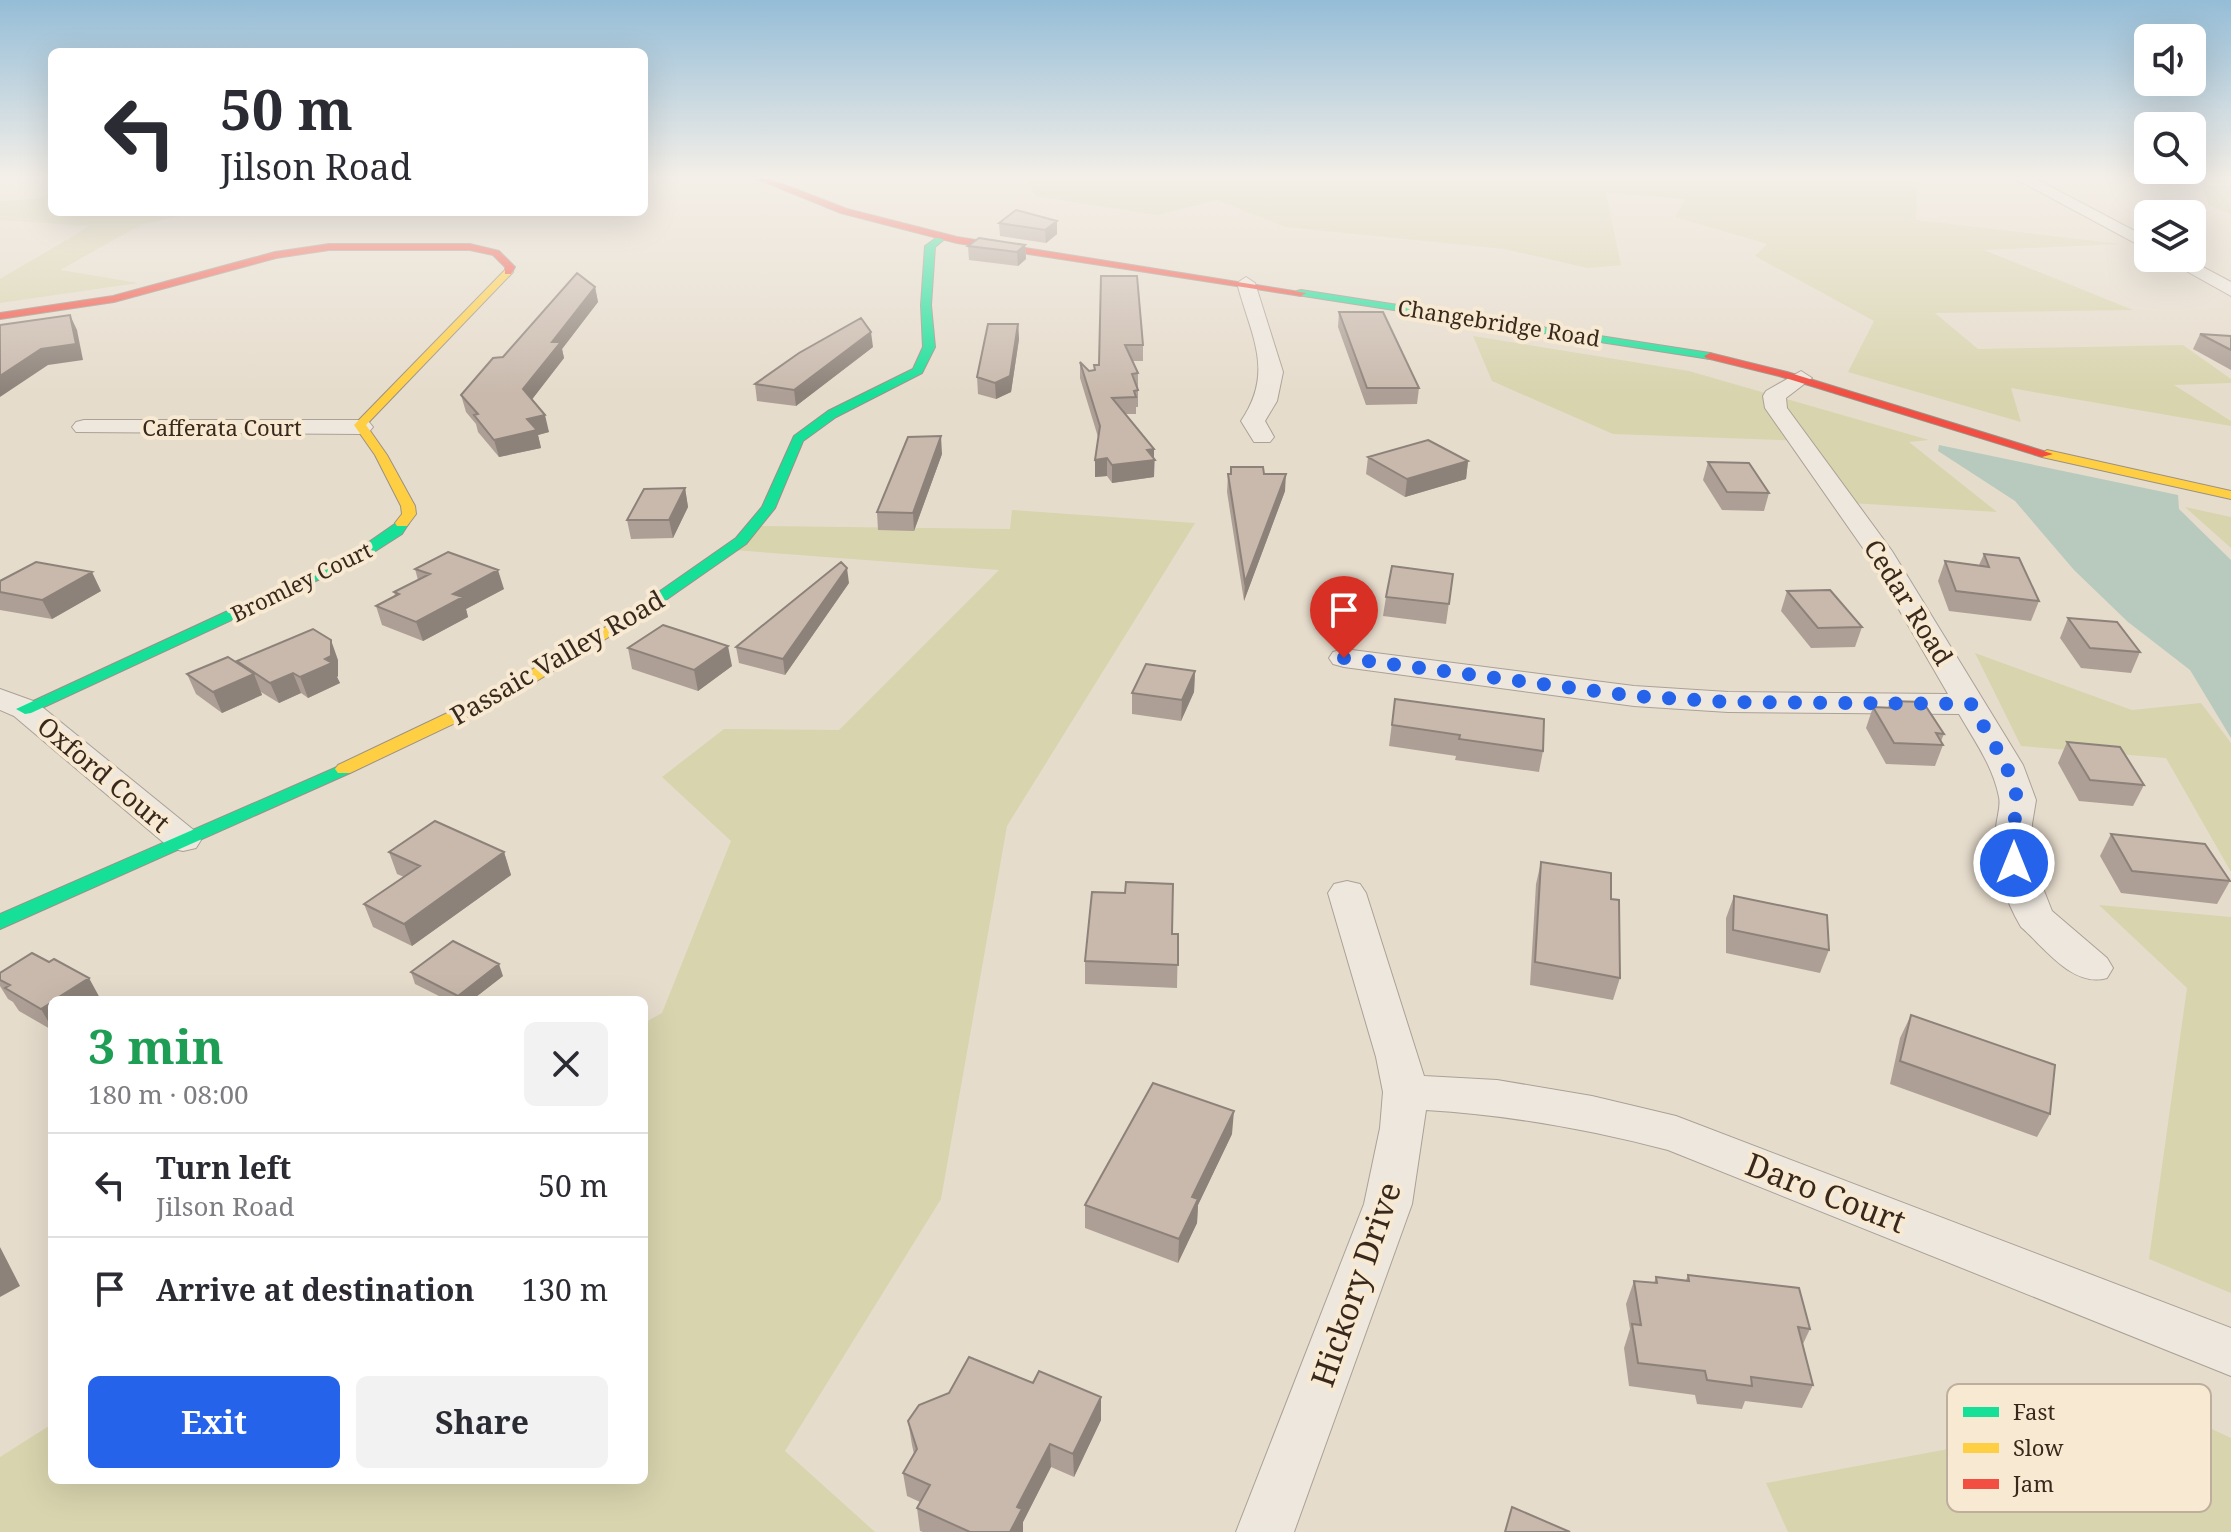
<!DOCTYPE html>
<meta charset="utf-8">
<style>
:root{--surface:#fff;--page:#f2f2f3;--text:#2b2b33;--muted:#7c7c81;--line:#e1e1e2;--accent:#2563eb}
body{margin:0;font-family:"Noto Serif",serif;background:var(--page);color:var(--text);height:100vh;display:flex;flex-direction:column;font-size:30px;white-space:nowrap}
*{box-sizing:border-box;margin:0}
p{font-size:26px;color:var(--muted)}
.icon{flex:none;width:44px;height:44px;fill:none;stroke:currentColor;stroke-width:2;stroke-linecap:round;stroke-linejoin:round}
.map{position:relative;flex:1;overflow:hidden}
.side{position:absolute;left:48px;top:996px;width:600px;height:488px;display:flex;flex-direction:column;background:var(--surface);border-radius:12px;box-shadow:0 8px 32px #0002}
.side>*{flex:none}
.top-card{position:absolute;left:48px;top:48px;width:600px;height:168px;border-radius:12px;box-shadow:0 8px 32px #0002;background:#fff;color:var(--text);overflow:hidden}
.buttons{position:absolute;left:2134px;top:24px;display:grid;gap:16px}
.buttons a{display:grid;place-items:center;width:72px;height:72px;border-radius:12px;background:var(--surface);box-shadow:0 8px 32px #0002;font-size:40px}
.pin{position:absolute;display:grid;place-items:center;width:68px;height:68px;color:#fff;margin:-82px -34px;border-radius:50% 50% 50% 0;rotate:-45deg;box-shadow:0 0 8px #0007}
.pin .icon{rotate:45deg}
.me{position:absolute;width:88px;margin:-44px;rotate:0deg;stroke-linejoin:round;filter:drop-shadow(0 0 6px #0008)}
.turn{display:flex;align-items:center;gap:28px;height:168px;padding:0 40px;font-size:36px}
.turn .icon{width:104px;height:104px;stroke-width:2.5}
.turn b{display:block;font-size:56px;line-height:68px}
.round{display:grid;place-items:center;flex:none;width:84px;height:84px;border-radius:12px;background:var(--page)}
.headline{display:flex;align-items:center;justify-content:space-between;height:136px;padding:0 40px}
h1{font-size:48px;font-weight:700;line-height:60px;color:#1e9e55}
.primary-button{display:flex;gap:16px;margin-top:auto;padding:16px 40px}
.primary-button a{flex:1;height:92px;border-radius:12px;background:var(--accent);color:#fff;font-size:32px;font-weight:700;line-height:92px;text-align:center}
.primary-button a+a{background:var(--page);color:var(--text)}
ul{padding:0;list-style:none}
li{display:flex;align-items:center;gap:24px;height:104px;padding:0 40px;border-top:2px solid var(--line)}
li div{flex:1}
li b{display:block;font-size:30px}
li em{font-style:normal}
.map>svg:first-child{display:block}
.green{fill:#d8d4ae}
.water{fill:#b8cabd}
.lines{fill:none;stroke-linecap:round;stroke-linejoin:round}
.street-casing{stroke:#aba195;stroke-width:2}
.fast-casing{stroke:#9a9085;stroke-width:2}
.slow-casing{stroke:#9a9085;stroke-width:2}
.jam-casing{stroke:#9a9085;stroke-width:2}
.street{fill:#ede7de;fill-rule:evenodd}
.fast{fill:#16e098;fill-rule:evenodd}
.slow{fill:#ffcf43;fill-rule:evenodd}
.jam{fill:#f24e42;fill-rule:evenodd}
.wall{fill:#ad9f95}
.shaded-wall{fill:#8d8279}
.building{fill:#c9b9ad;stroke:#8d8279;stroke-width:2}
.route{stroke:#2563eb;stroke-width:14;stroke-dasharray:0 25.2}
.labels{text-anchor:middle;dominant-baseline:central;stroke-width:8;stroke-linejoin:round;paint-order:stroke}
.far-street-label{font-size:22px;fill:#39291d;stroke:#f7e9d2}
.street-label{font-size:26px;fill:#39291d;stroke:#f7e9d2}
.near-street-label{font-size:32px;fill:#39291d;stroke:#f7e9d2}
.key{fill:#f7e9d2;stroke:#beaf9c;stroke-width:2}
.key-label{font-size:22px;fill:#39291d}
</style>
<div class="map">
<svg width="2231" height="1532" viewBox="0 0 2231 1532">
<rect width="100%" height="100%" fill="#e6dccc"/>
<path class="green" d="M1024,179H1917L1916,220L2121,244L1984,250L2133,310L1935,313L1978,349L2183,345L2231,379V383L2174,385L2231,421V426L2011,388L2021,422L1848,372L1874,321L1755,256L1767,244L1675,217L1686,199L1606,193L1621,265L1588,268L1504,249L1285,227L1217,200L1157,215L1036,196Z
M2199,179H2231V214L2209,205Z
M52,192V212H195L141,225L60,270L138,283L0,303V279L90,226L0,220V201L37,199Z
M1473,336L1689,371L1929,440L1909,442L1997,512L1851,503L1809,441L1613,434L1492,381Z
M2185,507L2231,517V548Z
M1012,510L1195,523L1007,826L941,1199L785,1451L875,1532H0V1457L52,1424V1480H644V1023L662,1013L731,841L662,777L724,729L839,730L999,570L733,550L754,526L1010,529Z
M1975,653L2132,710L2201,703L2231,743V872L2166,758L2021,746Z
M2099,905L2231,917V1293L2149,1259L2187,988Z
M2167,1408L2231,1438V1532H1788L1766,1483Z"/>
<path class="water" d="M1939,445L2178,495L2179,509L2231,560V738L2190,670L2128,622L2074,570L2015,501L1938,451Z"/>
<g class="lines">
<defs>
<path id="street" d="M2016,179H2036L2148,238V250Z
M2163,258H2186L2231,282V296Z
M1246,277L1255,283L1283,372L1277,401L1265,421L1274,437L1270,442H1254L1241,421C1275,371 1251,336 1237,283Z
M1801,371L1812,378L1786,398L1787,408L1892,551L2023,765L2036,800L2032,824L2033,863L2052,911L2107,958L2113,968L2107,978C2073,988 2045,948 2021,927C2003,897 1994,862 1996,827C1997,817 2001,806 1999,797C1993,766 1974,740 1959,714L1728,712L1634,706L1344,667L1333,664L1329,658L1333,652L1344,649L1634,686L1728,692L1948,694L1865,551L1765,408L1763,396L1766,391Z
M84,420H361L369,422L373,427L369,432L361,434L76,432L72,427L76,422Z
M0,689L36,702L196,832L201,840L196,848L183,851L170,848L14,716L0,710Z
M1347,881L1360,884L1366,893L1424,1076L1497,1080L1592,1096L1676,1116L2231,1328V1376L1668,1150C1587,1129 1509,1115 1426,1110L1412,1204L1294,1532H1236L1364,1204L1380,1128L1383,1092L1376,1057L1328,893L1334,884Z"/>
<path id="fast" d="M942,234L947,237L935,247L931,305L935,347L922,373L836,417L803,441L775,508L746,544L640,618H630L627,615L630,612L736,538L762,507L794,436L828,411L913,369L923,347L921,305L925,246Z
M1301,290L1710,353L1716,356L1710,359L1297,295V291Z
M402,519L409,523L402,534L363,559L31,713L25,714L16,709L353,553Z
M344,764L353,769L350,773L0,929V914Z"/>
<path id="slow" d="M505,270L513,272L366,425L387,455L415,506L416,514L407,526H397L395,523L402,514L401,506L375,455L354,425Z
M2047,450L2231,491V499L2042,457L2041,454Z
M635,610L643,615L640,618L512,696L350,773H338L335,769L338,765L500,688Z"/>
<path id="jam" d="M757,179H769L847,209L957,237L1306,293L1301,296L957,243L841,213Z
M329,244H470L499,251L515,267L511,274H505V267L493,255L470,250H329L276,258L114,302L0,319V313L113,296L275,252Z
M1710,353L1787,372L2053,454L2042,457L1779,376L1706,358L1704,356Z"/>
</defs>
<use href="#street" class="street-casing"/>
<use href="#fast" class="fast-casing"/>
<use href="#slow" class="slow-casing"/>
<use href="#jam" class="jam-casing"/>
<use href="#street" class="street"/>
<use href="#fast" class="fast"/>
<use href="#slow" class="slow"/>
<use href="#jam" class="jam"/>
</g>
<path class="wall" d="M1057,221V234L1046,243L1000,236L999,223Z
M1025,245L1026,259L1018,266L969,260L968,246Z
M1101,276L1143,345V361H1132L1138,373V407H1136V414H1125L1155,460L1154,477L1112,483L1107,476L1095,477L1098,437L1080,378V362L1089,371L1094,370V365H1099Z
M595,287L598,302L562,349L564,358L532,399L549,432L538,435L541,448L499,457L478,432L476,424L466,412L461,395L503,357Z
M1339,312L1419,388L1417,404L1366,405L1338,327Z
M1018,324L1019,339L1011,392L996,399L978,394L977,377Z
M2200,334L2231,336V370L2193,349Z
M873,347L796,406L757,401L755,384Z
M942,454L914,531L878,530L877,512Z
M1368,457L1468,461L1466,479L1405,497L1366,474Z
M1708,462L1769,493L1764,511L1722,510L1703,480Z
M1231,467L1264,474L1285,491L1244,601L1227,492L1228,474H1230Z
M685,488L688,507L673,538L631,539L627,520Z
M1984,554L2039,601L2031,621L1949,611L1938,581L1945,561L1979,565Z
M415,569L504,589L466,609L468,617L423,641L382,625L376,606L395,596L394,592L418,580Z
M1453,574L1446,624L1383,616L1386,597Z
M0,581L101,591L52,619L0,610Z
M849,583L785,675L739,663L736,647Z
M1787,591L1862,627L1855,647L1811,648L1781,611Z
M2068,618L2140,652L2131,673L2081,668L2060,638Z
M628,648L732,666L698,691L632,669Z
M338,660V676L337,677L340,683L308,698L301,693L279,703L261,692L262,695L222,713L196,694L187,674L238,664L237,661Z
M1195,671L1194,692L1181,721L1132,714V693Z
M1395,699L1543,751L1539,772L1455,760L1456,756L1389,746Z
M1890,701L1944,734L1941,741L1943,745L1935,766L1886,764L1866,728L1873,707L1888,708Z
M2067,742L2144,785L2133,806L2079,801L2058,763Z
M2111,834L2230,881L2217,904L2121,893L2100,856Z
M389,852H504L511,875L412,946L373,927L364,904L404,877L397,874Z
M1541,862L1611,899L1620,978L1613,1000L1530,985L1536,884Z
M1125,893L1172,934H1178L1177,988L1085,984V961Z
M1734,896L1829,950L1820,973L1726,953V918Z
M49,962L52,1000V1030L19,1011L13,1002L8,999L0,986V973Z
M411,972L503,976L472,1000H447L415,984Z
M1911,1015L2050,1114L2037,1137L1890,1084L1900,1038Z
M1232,1134L1198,1205L1197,1223L1178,1263L1085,1228V1205Z
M1688,1275L1810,1329L1803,1344L1813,1385L1802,1408L1745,1401L1742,1409L1697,1404L1695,1395L1629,1386L1624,1348L1630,1329L1626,1304L1634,1281L1654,1283L1656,1277L1686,1280Z
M1101,1420L1074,1477L1051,1467L1023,1522V1532H923L920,1531L917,1508L920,1502L907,1496L903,1473L914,1454L912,1445L908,1421Z"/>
<path class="shaded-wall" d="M1057,221V234L1046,243L1045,230Z
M1025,245L1026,259L1018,266L1017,252Z
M595,287L598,302L562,349L564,358L527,406L523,389L552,342Z
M70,315L77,330L83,360L48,365L0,397V376Z
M1018,324L1019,339L1011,392L996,399L995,383Z
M871,332L873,347L796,406L794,390Z
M545,415L549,432L538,435L541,448L499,457L494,440L527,419Z
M941,436L942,454L914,531L913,513Z
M1154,449V477L1112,483V465L1147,450Z
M1107,458V476L1095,477V460Z
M1468,461L1466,479L1405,497L1407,479Z
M1286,474L1285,491L1244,601L1245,582Z
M685,488L688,507L673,538L669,520Z
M847,568L849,583L785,675L783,659Z
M498,570L504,589L466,609L468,617L423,641L416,622L453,594Z
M92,572L101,591L52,619L42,600Z
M331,640L338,660V676L337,677L340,683L308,698L300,677L325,659Z
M728,646L732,666L698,691L694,670Z
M1195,671L1194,692L1181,721L1182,700Z
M293,673L301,693L279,703L270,683Z
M254,674L262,695L222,713L213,692Z
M504,852L511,875L412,946L404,924Z
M499,964L503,976L472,1000H459L458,996Z
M89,978L101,1000H54Z
M52,1002V1028L41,1009Z
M1234,1111L1232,1134L1198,1205L1197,1223L1178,1263L1179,1239L1192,1197Z
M0,1247L20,1286L0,1297Z
M1101,1397V1420L1074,1477L1073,1454Z
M1050,1444L1051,1467L1023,1522V1532H1010L1017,1507Z"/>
<path class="building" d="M1016,210L1057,221L1045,230L999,223Z
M979,238L1025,245L1017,252L968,246Z
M577,273L595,287L552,342H561L523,389L545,415L527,419L537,430L494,440L474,415L478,414L461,395L493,358L503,357Z
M1101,276H1137L1143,345H1125L1138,373L1132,374L1138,390L1134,391L1136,397L1112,398L1154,449L1147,450L1155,460L1112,465L1107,458L1095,460L1100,426L1080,362L1089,371L1095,370L1094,365H1099Z
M1339,312H1383L1419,388H1367Z
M70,315L76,344L41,349L0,376V325Z
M861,318L871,332L794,390L755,384L799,353Z
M988,324H1018L1010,376L995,383L977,377Z
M2200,334L2231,336V350Z
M941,436L913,513L877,512L908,437Z
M1428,440L1468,461L1407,479L1368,457Z
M1708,462L1749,463L1769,493L1727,492Z
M1231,467H1263L1264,474H1286L1245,582L1228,474H1231Z
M685,488L669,520H627L644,489Z
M448,552L498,570L453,594L463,597L416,622L376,606L399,594L394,592L430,574L415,569Z
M1984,554L2019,558L2039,601L1956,591L1945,561L1989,567Z
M36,562L92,572L42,600L0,592V581Z
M841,562L847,568L783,659L736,647Z
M1392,566L1453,574L1449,604L1386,597Z
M1830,590L1862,627L1818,628L1787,591Z
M2068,618L2117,622L2140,652L2090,648Z
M663,625L728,646L694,670L628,648Z
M313,629L331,640V656L325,659L332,663L300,677L293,673L270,683L237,661Z
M228,657L254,674L213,692L187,674Z
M1146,664L1195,671L1182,700L1132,693Z
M1395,699L1544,719L1543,751L1459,739L1460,735L1392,725Z
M1890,701L1923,702L1944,734L1936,733L1943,745L1894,743L1873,707L1895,708Z
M2067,742L2120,747L2144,785L2090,780Z
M435,821L504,852L404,924L364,904L420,866L389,852Z
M2111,834L2205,844L2230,881L2132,871Z
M1541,862L1611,873V899L1619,900L1620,978L1535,962Z
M1126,882L1173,884L1172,934H1178V965L1085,961L1092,892L1125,893Z
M1734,896L1827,915L1829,950L1733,930Z
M453,941L499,964L458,996L411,972Z
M32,953L49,962L54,959L89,978L54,1000H52V1002L41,1009L5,988L10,985L0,980V973Z
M1911,1015L2055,1065L2050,1114L1900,1061Z
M1153,1083L1234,1111L1192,1197L1198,1199L1179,1239L1085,1205Z
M1688,1275L1799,1288L1810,1329L1798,1327L1813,1385L1751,1377L1752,1386L1707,1380L1705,1371L1638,1363L1632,1324L1641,1325L1634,1281L1657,1283L1656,1277L1689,1281Z
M969,1357L1033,1383L1039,1371L1101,1397L1073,1454L1050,1444L1017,1507L1022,1509L1010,1532H970L917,1508L930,1485L903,1473L917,1449L908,1421L919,1405L949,1393Z
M1512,1507L1570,1532H1505Z"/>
<linearGradient id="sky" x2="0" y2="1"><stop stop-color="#95bdd7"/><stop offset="0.45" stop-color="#f4efe8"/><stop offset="1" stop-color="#f4efe8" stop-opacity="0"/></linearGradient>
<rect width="2231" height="394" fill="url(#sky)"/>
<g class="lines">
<path class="route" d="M1344,658L1634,696L1728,702L1971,704L2006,765L2018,800L2014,824V863"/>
</g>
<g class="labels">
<g class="far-street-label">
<text transform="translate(1499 322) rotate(9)">Changebridge Road</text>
<text x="222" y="427">Cafferata Court</text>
<text transform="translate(301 581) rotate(-26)">Bromley Court</text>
</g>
<g class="street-label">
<text transform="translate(1909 602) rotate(58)">Cedar Road</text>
<text transform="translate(557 657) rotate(-30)">Passaic Valley Road</text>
<text transform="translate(104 774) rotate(40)">Oxford Court</text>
</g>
<g class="near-street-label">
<text transform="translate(1826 1192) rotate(21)">Daro Court</text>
<text transform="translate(1355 1284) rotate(-71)">Hickory Drive</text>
</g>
</g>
<rect x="1947" y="1384" width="264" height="128" rx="12" class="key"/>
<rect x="1963" y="1407" width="36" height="10" fill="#16e098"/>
<rect x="1963" y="1443" width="36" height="10" fill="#ffcf43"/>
<rect x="1963" y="1479" width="36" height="10" fill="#f24e42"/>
<g class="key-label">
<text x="2013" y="1420">Fast</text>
<text x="2013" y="1456">Slow</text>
<text x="2013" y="1492">Jam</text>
</g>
</svg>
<div class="buttons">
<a><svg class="icon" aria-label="sound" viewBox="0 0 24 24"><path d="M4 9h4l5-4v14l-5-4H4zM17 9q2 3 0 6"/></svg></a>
<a><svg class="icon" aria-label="search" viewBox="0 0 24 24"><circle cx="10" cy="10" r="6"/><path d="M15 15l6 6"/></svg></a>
<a><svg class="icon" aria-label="layers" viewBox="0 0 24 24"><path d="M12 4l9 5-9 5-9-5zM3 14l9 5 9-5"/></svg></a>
</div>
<div class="pin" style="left:1344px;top:658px;background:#d93025"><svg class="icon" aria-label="arrive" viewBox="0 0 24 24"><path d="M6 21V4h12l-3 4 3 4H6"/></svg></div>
<svg class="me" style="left:2014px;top:863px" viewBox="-20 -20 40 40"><circle r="17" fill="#2563eb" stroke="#fff" stroke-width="3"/><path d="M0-11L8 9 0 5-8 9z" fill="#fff"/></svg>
<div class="top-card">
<div class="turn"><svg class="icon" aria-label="left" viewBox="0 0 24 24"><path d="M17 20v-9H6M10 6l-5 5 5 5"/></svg><div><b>50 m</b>Jilson Road</div></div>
</div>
<section class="side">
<div class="headline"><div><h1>3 min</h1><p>180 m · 08:00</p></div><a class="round"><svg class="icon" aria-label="close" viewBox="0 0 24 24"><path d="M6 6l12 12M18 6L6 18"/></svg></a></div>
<ul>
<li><svg class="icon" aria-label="left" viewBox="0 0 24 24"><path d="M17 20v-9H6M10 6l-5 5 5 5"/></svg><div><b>Turn left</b><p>Jilson Road</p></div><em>50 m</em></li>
<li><svg class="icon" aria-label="arrive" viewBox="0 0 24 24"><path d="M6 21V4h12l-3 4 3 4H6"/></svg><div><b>Arrive at destination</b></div><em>130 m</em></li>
</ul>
<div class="primary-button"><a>Exit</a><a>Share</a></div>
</section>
</div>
